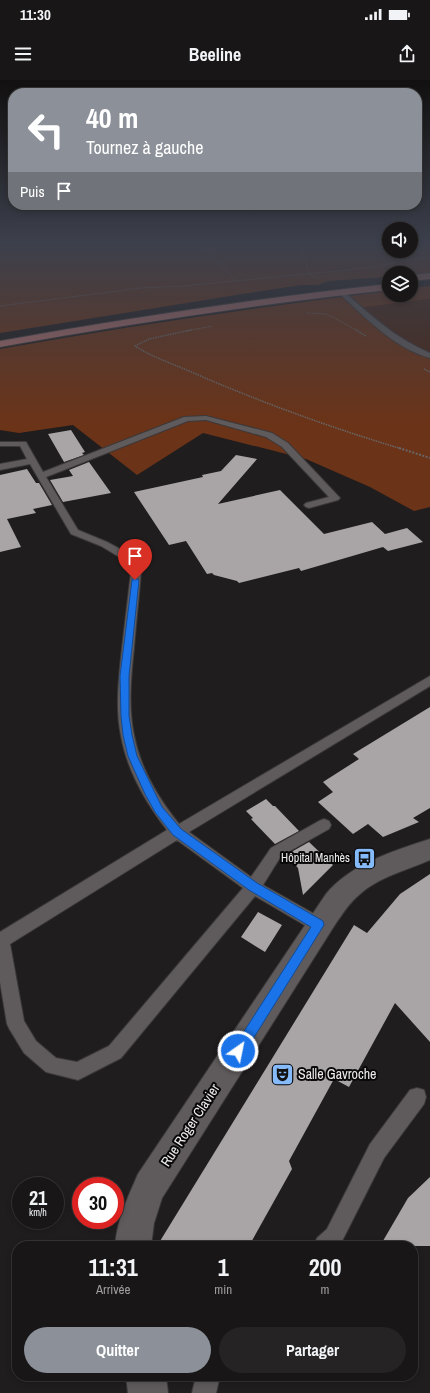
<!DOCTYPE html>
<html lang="fr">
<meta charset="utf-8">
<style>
:root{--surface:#181616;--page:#252323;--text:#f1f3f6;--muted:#9f9fa1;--line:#363535;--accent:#8c9099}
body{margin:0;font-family:"Archivo Narrow",sans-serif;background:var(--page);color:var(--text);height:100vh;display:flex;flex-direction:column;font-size:15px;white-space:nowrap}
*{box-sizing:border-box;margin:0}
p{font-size:13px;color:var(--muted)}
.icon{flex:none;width:22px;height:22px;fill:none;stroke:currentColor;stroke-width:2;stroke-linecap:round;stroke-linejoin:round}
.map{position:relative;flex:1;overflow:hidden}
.panel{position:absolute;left:12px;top:1161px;width:406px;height:140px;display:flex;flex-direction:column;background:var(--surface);border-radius:16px;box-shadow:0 2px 6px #0003,0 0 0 1px var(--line)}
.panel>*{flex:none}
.top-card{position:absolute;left:8px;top:8px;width:414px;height:122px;border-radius:16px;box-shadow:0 2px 6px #0003,0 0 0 1px var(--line);background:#8c9099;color:#fff;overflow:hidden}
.controls{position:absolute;left:382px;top:142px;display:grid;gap:8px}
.controls a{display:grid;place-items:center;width:36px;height:36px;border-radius:50%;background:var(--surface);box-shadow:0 2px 6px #0003,0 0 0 1px var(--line);font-size:20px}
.speed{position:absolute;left:12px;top:1097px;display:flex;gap:8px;font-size:20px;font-weight:700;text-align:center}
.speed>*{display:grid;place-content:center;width:52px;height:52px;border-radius:50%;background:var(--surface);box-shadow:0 2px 6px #0003,0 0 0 1px var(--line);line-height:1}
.speed small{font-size:10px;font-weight:400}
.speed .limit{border:6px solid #d22;background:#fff;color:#111}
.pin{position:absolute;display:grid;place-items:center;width:34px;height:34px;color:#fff;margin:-41px -17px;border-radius:50% 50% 50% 0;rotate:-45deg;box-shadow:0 0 4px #0007}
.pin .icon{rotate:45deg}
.me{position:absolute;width:44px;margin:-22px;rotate:33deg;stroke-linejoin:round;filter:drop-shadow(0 0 3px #0008)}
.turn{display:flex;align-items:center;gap:14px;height:84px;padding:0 12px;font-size:18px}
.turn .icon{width:52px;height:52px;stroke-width:2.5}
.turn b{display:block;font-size:28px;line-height:34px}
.then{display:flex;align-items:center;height:38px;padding:0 12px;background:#0003;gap:8px;font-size:15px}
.eta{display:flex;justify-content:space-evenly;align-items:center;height:68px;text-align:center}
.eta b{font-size:24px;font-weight:800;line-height:28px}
.cta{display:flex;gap:8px;margin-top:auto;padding:8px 12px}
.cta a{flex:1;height:46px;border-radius:24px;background:var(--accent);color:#fff;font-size:16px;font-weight:800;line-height:46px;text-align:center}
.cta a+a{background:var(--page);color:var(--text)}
.status{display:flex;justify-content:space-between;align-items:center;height:28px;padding:0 20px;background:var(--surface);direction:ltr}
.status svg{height:11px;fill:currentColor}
header{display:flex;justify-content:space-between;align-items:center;height:52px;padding:0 12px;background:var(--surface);font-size:18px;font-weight:800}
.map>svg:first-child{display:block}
.green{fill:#492615}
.forest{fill:#6b3317}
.building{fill:#a9a5a7}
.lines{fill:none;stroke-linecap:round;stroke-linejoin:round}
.lane-casing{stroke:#3c393a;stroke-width:2}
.street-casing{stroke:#3c393a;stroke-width:2}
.primary-casing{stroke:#3c393a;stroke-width:2}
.path-far2{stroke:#696767;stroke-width:1;stroke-dasharray:1.5 1;stroke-linecap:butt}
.path-far1{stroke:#696767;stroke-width:1.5;stroke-dasharray:1.5 1;stroke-linecap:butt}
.path{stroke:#696767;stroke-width:2;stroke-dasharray:2 1.5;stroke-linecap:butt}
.lane{fill:#5f5b5c;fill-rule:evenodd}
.street{fill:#5f5b5c;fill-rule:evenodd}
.primary{fill:#a66d6a;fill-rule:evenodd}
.route{fill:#1a73e8;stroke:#114b97}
.labels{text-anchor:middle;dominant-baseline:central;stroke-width:4;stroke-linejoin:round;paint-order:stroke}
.poi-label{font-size:12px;fill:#edebeb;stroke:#090808;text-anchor:end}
.near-poi-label{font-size:14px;fill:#edebeb;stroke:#090808;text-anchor:start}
.near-street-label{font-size:14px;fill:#edebeb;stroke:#090808}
</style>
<div class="status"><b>11:30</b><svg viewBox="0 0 49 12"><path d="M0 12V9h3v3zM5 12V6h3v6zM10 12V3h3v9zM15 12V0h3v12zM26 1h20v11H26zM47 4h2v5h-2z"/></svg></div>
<header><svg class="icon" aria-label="menu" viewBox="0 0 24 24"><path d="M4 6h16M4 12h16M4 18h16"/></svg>Beeline<svg class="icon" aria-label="share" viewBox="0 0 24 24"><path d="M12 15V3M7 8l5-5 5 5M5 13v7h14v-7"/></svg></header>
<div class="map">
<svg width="430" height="1313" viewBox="0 0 430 1313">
<rect width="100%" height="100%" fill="#201d1e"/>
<path class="green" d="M430,219V276L410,267L359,228Z"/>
<path class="forest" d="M0,160H389V171H411V160H430V193L411,195V193H389V197L328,201L318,205H301L255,212L0,253Z
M430,206V219L359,228L381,248L430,276V427L414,431L370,407L306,379L203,353L137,395L73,345L19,353L0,350V269C129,246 259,227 389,211V215H411V208Z"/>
<path class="building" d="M71,350L85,372L82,373L84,375L64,382L48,354Z
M236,375L257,379L218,424L280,410L324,454L372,442L385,454L407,448L423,462L388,471L383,467L301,491L299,488L239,503L237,501L214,495L212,493L207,494L186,461L169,465L134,412L203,397L202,395L221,391Z
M89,382L111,413L63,422L50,400L73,396L69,390Z
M27,389L36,403H39L52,425L33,429L36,433L7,439L21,467L0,472V395Z
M430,627V728L413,738L419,742L383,757L368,744L353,754L318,722L333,712L323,702L359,679L353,674Z
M266,719L273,726H275L299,751L275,764L251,739L253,738L246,731Z
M309,762L333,785L303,815L298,788L286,775Z
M430,794V962L395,923L349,1007L334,999L289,1081L292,1089L249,1166H157L354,845L367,853L400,814Z
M258,832L282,845L265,872L241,857Z
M430,1097V1166H380L408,1118Z"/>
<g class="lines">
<defs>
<path id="lane" d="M339,211H343C372,236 395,258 430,273V278C394,268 366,238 339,213Z
M206,336L272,353L288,363L340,418L338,420L309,428L306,427L304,425L306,423L329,417L282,367L266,357L206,340L188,341L46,397L78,450L107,462L129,474L141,492C139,517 136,542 134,568C131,596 128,627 134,655C140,688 158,718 179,744L430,596V606L189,752L251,797L271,768L319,741L324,739L329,741L331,745L329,749L281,776L263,805L325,840L327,845L325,850L319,852L313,850L255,816L121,978L78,1000L46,992L24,973L10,950L7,944L0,902V852L167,750C146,723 127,690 121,656C115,627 119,596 122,568C125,542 128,517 131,492L121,478L101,466L71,454L30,384L0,390V384L27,379L20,366H0V362H26L43,392L184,337ZM177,760L243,808L109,966L77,982L56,978L36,961L24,941L10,864Z
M417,1008L424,1010L426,1017L424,1024L384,1078L341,1163L339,1166H314L317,1158L327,1149L370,1064L410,1010Z
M196,1296H220L216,1313H192Z"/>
<path id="street" d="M430,759V780C407,790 379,797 360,814C350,822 343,833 336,843L162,1118L154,1143L151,1166H115C117,1140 128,1117 138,1094L326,814C351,784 393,771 430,759Z
M126,1296H166L168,1313H128Z"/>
<path id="primary" d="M430,193V199L411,201V195Z
M389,204V210C259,224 129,244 0,267V261C129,238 259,218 389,204Z"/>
</defs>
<use href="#lane" class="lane-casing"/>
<use href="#street" class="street-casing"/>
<use href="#primary" class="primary-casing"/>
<path class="path-far2" d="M184,160C204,170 222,181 234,200
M300,160L309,194L320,199
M0,226L141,208L184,206L367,188L430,176
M307,233L327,234L358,251
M186,251L213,246"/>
<path class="path-far1" d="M191,250L149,259L135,266C154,278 176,285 196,294C263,323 332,348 402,369
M356,250L366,256
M424,289L430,292"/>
<path class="path" d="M399,368L430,378"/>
<use href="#lane" class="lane"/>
<use href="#street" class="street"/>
<use href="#primary" class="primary"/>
</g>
<linearGradient id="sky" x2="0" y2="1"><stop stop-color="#121010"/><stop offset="0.47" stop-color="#3c404c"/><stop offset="1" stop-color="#3c404c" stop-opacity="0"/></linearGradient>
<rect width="430" height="344" fill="url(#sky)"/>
<path class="route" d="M135,498L139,500L129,596V636L132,655L137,676L155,713L162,727L181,749L257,803L323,841L324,845L243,975L238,977L234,975L232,971L234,967L311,847L249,810L173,755L155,732L145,714L128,676L123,655L121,636L120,596L132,500Z"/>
<defs>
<symbol id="bus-square" viewBox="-11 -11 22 22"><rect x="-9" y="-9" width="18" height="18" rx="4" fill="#86bbfb" stroke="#090808"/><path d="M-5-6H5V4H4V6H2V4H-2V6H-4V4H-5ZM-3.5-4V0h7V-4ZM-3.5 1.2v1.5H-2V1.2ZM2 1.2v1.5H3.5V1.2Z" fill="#111"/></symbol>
<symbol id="theatre-square" viewBox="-11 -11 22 22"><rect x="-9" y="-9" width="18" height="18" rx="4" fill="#86bbfb" stroke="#090808"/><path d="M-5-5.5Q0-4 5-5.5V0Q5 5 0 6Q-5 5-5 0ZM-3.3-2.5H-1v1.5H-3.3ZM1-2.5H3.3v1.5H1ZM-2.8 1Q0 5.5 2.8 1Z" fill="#111"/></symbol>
</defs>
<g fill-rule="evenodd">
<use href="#bus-square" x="352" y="766" width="25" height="25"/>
<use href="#theatre-square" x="270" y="982" width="25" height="25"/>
</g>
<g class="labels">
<g class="poi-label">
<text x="350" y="778">Hôpital Manhès</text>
</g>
<g class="near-poi-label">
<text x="298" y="994">Salle Gavroche</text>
</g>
<g class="near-street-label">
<text transform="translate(190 1045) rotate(-57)">Rue Roger Clavier</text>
</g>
</g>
</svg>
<div class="controls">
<a><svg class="icon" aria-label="sound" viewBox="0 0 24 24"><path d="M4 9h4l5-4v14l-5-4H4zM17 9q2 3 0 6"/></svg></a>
<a><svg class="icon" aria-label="layers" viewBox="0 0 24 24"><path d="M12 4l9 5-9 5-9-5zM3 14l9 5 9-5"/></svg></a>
</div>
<div class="speed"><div>21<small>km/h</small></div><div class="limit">30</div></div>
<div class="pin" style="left:135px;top:500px;background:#d93025"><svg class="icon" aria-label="arrive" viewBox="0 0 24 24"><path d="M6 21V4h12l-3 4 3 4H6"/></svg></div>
<svg class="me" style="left:238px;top:971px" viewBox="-20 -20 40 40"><circle r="17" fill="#1a73e8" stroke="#fff" stroke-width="3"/><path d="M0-11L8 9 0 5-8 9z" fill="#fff"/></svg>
<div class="top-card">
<div class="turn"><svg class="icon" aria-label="left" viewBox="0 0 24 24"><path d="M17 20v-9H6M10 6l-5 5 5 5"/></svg><div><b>40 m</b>Tournez à gauche</div></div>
<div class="then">Puis<svg class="icon" aria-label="arrive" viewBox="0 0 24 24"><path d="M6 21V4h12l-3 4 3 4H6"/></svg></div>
</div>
<section class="panel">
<div class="eta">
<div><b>11:31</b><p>Arrivée</p></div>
<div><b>1</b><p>min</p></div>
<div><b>200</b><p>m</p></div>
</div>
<div class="cta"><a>Quitter</a><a>Partager</a></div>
</section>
</div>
